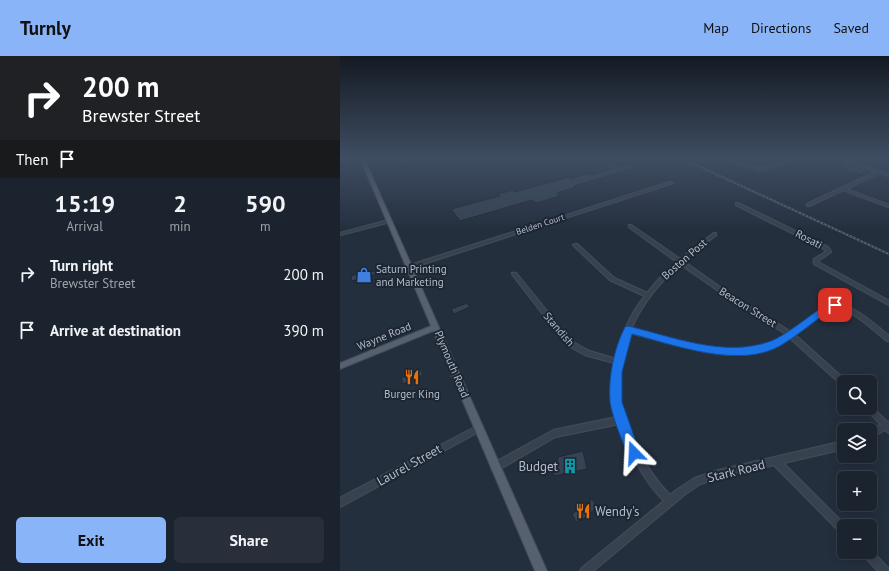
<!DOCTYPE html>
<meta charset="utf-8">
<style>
:root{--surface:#1b232e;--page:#282f3a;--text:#f1f3f6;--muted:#a0a4aa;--line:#39404a;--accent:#8ab4f8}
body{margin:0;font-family:"PT Sans",sans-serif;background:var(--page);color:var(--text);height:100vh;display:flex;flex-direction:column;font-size:15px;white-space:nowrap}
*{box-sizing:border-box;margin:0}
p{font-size:13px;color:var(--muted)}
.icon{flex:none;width:22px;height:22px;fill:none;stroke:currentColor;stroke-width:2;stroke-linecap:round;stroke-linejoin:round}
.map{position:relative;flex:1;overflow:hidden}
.side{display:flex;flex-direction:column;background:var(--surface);width:340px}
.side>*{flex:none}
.guide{background:#202124;color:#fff;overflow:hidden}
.controls{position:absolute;left:497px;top:319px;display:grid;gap:8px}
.controls a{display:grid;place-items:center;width:40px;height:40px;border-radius:6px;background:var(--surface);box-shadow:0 2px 10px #0003,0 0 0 1px var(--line);font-size:20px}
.pin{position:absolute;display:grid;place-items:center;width:34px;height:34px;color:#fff;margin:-17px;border-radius:8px;box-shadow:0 2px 6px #0006}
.me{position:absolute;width:44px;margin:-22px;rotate:339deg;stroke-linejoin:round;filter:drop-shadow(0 0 3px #0008)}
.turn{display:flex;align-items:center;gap:14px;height:84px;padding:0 16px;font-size:18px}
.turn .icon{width:52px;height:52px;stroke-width:2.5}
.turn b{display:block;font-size:28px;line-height:34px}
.then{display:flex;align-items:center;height:38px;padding:0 16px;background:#0003;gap:8px;font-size:15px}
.eta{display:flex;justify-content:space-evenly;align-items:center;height:68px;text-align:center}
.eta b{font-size:24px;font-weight:700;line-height:28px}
.button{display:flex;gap:8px;margin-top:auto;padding:8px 16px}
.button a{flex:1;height:46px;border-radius:6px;background:var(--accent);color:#111;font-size:16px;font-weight:700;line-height:46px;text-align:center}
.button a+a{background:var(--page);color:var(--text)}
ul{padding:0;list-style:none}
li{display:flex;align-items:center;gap:12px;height:56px;padding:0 16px}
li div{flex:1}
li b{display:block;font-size:15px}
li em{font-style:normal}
header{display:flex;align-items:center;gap:24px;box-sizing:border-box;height:56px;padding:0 20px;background:var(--accent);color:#111}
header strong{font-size:19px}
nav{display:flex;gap:22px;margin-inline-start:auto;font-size:14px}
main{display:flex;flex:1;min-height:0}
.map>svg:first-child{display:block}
.building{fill:#364354;stroke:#1f2835}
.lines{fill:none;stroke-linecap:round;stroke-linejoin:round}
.minor-casing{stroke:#414a57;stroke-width:2.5}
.major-casing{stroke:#414a57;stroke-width:2}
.minor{fill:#38414e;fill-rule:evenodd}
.major{fill:#56606e;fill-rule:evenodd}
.rail-casing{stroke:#5a6575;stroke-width:2}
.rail{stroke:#1d2633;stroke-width:1;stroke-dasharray:2;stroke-linecap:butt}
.route{fill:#1a73e8;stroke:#114b97}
.labels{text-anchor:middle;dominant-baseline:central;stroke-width:4;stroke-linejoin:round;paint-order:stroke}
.far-street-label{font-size:9px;fill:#b4bcc9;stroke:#1d2633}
.street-label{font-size:11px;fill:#b4bcc9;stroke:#1d2633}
.poi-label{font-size:11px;fill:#b4bcc9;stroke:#1d2633;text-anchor:start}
.near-street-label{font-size:13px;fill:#b4bcc9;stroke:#1d2633}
.near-poi-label{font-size:13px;fill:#b4bcc9;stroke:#1d2633;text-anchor:end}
</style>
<header>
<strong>Turnly</strong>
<nav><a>Map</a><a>Directions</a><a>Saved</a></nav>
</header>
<main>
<section class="side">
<div class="guide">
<div class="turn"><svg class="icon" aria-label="right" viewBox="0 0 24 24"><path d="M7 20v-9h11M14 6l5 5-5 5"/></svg><div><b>200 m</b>Brewster Street</div></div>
<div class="then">Then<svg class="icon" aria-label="arrive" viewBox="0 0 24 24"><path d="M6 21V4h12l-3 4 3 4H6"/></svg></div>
</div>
<div class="eta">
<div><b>15:19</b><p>Arrival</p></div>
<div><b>2</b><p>min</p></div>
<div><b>590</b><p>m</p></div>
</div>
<ul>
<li><svg class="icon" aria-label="right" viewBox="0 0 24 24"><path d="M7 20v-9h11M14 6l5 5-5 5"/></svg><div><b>Turn right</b><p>Brewster Street</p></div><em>200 m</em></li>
<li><svg class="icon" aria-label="arrive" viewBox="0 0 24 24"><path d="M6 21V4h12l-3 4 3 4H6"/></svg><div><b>Arrive at destination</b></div><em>390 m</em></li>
</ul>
<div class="button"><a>Exit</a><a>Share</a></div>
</section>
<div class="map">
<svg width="549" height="515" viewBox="0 0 549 515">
<rect width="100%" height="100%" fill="#242f3e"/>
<path class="building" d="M54,102H86V103L56,110Z
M271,106L280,111L294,107L301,110L234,130L236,131L217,137L219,140L197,147L192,144L120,165L111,153L160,140L158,138L173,134L175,136L229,121L232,123L247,117L250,119L272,113L263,108Z
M503,108H508L527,115L520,118L497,110Z
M30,214V216L35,215L37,218L12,225L11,220Z
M127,247L130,251L114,258L111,253Z
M81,314L83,319L63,328L61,322Z
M243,395L247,413L214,420L213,406L218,405V401Z
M252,443L257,451L242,464L241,463L236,466L232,458Z"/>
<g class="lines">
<defs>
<path id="minor" d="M384,102H388L419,113L453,102H457L419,115Z
M495,102H499L549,118V120L539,117L506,133L549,149V151L503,134L469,150H467V148L536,116Z
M330,126L333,127L71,212H67V210Z
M396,147H398L488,191L491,196L478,205V206L549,245V249L474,208V203L486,196L484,193L396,149Z
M49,164L51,165L50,166L0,179V177Z
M289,169H291L340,203L374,177H376V179L343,205L387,236L451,276C460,269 469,262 479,255C482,253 486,249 489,248C507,243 536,269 549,280V285H547C532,273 511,251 491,252L455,279L506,325L507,326H504V330L502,329L450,282C441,288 431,293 420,296C382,306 327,286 290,277L284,292L282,305V306C280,311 280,318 279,324C279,331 279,338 280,346C281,354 284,361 287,369C297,395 310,419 330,439L338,433L355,422L379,414L504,385V393L443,407L506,470H504V479L501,477L434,409L379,422L360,428L344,439L253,515H240L242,512L324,445C302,423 290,396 279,368L215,381L158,414L155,415L152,414L151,411L152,408L214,374L277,361C271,344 272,326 275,307L245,299L227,289L172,218V217H176L231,285L249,295L276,303C281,280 290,258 305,240L270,224L233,189L235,188H237L274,222L307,237L318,224L337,206L289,171ZM340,208L383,238L446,278C438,284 429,289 418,291C380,301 329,282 291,273C302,247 320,226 340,208Z
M530,349L547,366H549V377L545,374L530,382V374L541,369L527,354L525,352H530Z
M139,369L142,370L143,372L142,374L0,451V442Z
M530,493L548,512L549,515H538L523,499L521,496H530Z"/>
<path id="major" d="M20,102H24L207,515H195L93,275L0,313V307L91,270Z"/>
</defs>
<use href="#minor" class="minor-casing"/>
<use href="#major" class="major-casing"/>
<use href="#minor" class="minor"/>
<use href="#major" class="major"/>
<defs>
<path id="rail" d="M341,102L549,198"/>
</defs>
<use href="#rail" class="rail-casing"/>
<use href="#rail" class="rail"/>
</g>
<linearGradient id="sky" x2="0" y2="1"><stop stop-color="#141a22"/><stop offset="0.59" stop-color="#3f4d63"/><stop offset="1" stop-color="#3f4d63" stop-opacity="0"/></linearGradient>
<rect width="549" height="174" fill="url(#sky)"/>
<path class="route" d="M495,246H498V251L493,252C475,264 459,279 440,290C399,313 334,289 292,278L282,316V346L300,397L298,401L294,403L289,401C283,388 272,360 270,346C268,322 274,292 285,271L288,270C334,281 385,302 431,285C445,280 473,257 487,248Z"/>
<defs>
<symbol id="shop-bare" viewBox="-9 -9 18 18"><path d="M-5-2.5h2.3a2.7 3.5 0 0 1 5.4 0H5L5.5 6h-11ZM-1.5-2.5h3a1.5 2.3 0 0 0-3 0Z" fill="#3f7fe0" stroke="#1d2633" stroke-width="2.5" paint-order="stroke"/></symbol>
<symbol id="restaurant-bare" viewBox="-9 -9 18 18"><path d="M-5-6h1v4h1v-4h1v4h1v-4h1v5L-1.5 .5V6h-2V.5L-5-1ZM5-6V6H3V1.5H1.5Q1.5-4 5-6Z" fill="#e8710a" stroke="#1d2633" stroke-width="2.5" paint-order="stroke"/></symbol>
<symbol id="building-bare" viewBox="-9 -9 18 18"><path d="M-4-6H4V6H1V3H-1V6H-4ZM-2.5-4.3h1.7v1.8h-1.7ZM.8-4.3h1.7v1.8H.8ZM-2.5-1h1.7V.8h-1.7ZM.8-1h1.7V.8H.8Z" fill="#0f9aa8" stroke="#1d2633" stroke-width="2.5" paint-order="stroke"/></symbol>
</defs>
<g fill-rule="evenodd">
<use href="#shop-bare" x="13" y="208" width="22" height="22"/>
<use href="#restaurant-bare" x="61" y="310" width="22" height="22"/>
<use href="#building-bare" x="219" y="399" width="22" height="22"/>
<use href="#restaurant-bare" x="232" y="444" width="22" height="22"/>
</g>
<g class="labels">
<g class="far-street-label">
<text transform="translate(200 168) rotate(-18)">Belden Court</text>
</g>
<g class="street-label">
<text transform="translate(469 183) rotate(27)">Rosati</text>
<text transform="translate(344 203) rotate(-41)">Boston Post</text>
<text transform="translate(408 251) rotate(32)">Beacon Street</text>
<text transform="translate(219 273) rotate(49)">Standish</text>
<text transform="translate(44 280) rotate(-22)">Wayne Road</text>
<text transform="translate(112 308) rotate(67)">Plymouth Road</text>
</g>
<g class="poi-label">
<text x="36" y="213">Saturn Printing<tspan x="36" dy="13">and Marketing</tspan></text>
<text x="72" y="338" text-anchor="middle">Burger King</text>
</g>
<g class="near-street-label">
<text transform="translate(69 409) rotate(-29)">Laurel Street</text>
<text transform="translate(396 415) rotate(-14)">Stark Road</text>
</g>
<g class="near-poi-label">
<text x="218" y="410">Budget</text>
<text x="255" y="455" text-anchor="start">Wendy's</text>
</g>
</g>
</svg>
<div class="controls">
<a><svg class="icon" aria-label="search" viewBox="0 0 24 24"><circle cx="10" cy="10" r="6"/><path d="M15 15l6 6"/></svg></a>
<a><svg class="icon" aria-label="layers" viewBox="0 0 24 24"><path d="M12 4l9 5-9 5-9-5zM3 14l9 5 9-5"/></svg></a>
<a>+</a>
<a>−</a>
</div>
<div class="pin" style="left:495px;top:249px;background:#d93025"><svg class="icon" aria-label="arrive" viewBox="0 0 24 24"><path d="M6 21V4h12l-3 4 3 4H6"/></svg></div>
<svg class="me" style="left:294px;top:397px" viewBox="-20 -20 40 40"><path d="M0-17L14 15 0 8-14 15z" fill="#1a73e8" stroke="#fff" stroke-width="4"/></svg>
</div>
</main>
